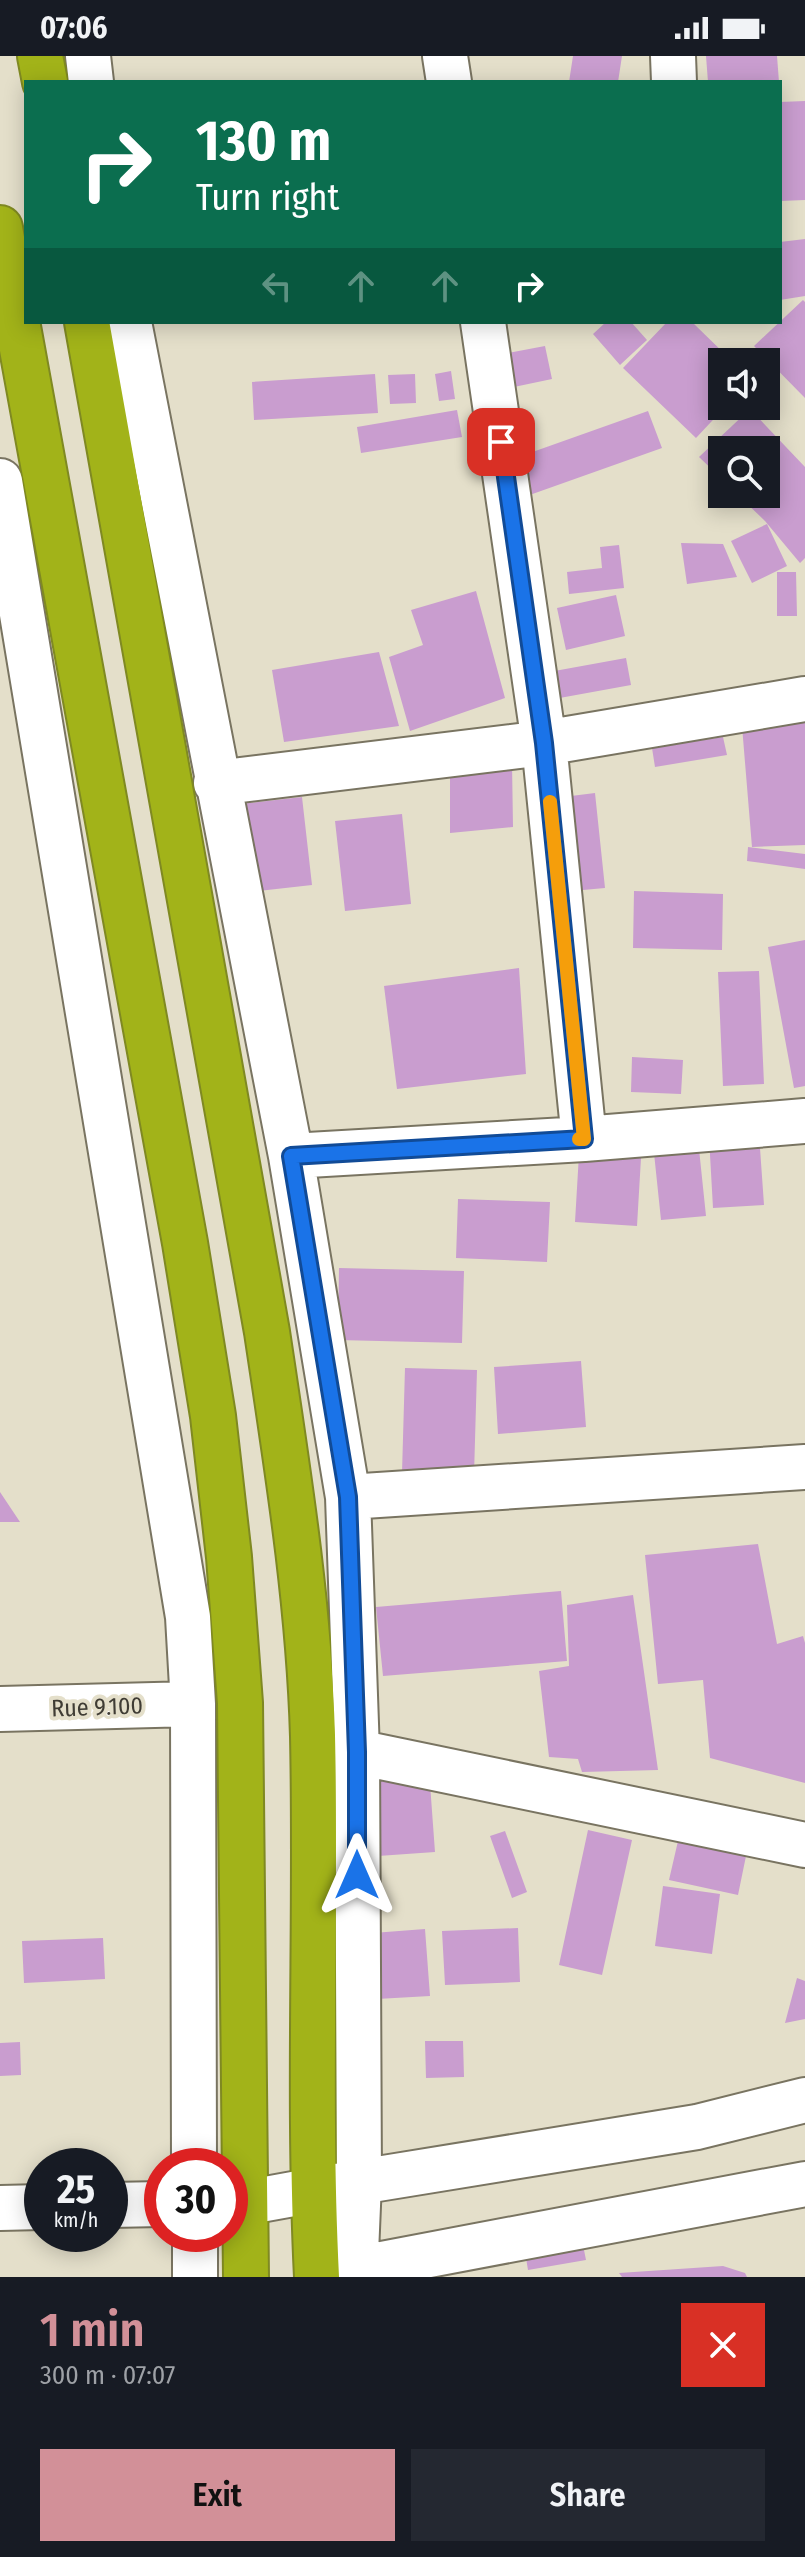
<!DOCTYPE html>
<meta charset="utf-8">
<style>
:root{--surface:#171b24;--page:#242831;--text:#f1f3f6;--muted:#9ea1a6;--accent:#d29098}
body{margin:0;font-family:"Fira Sans Condensed",sans-serif;background:var(--page);color:var(--text);height:100vh;display:flex;flex-direction:column;font-size:30px;white-space:nowrap}
*{box-sizing:border-box;margin:0}
p{font-size:26px;color:var(--muted)}
.icon{flex:none;width:44px;height:44px;fill:none;stroke:currentColor;stroke-width:2;stroke-linecap:round;stroke-linejoin:round}
.map{position:relative;height:2221px;overflow:hidden}
.drawer{display:flex;flex-direction:column;background:var(--surface);flex:1}
.drawer>*{flex:none}
.guide{position:absolute;left:24px;top:24px;width:758px;height:244px;border-radius:0px;box-shadow:0 4px 20px #0003;background:#0b6e4f;color:#fff;overflow:hidden}
.fabs{position:absolute;left:708px;top:292px;display:grid;gap:16px}
.fabs a{display:grid;place-items:center;width:72px;height:72px;border-radius:0px;background:var(--surface);box-shadow:0 4px 20px #0003;font-size:40px}
.speed{position:absolute;left:24px;top:2092px;display:flex;gap:16px;font-size:40px;font-weight:700;text-align:center}
.speed>*{display:grid;place-content:center;width:104px;height:104px;border-radius:50%;background:var(--surface);box-shadow:0 4px 20px #0003;line-height:1}
.speed small{font-size:20px;font-weight:400}
.speed .limit{border:12px solid #d22;background:#fff;color:#111}
.pin{position:absolute;display:grid;place-items:center;width:68px;height:68px;color:#fff;margin:-34px;border-radius:16px;box-shadow:0 4px 12px #0006}
.me{position:absolute;width:88px;margin:-44px;rotate:0deg;stroke-linejoin:round;filter:drop-shadow(0 0 6px #0008)}
.turn{display:flex;align-items:center;gap:28px;height:168px;padding:0 40px;font-size:36px}
.turn .icon{width:104px;height:104px;stroke-width:2.5}
.turn b{display:block;font-size:56px;line-height:68px}
.lanes{display:flex;align-items:center;height:76px;padding:0 40px;background:#0003;justify-content:center;gap:40px;direction:ltr}
.lanes .off{opacity:.35}
.round{display:grid;place-items:center;flex:none;width:84px;height:84px;border-radius:0px;background:var(--page)}
.head{display:flex;align-items:center;justify-content:space-between;height:136px;padding:0 40px}
h1{font-size:48px;font-weight:600;line-height:60px;color:var(--accent)}
.button{display:flex;gap:16px;margin-top:auto;padding:16px 40px}
.button a{flex:1;height:92px;border-radius:0px;background:var(--accent);color:#111;font-size:32px;font-weight:600;line-height:92px;text-align:center}
.button a+a{background:var(--page);color:var(--text)}
.status{display:flex;justify-content:space-between;align-items:center;height:56px;padding:0 40px;background:var(--surface);direction:ltr}
.status svg{height:22px;fill:currentColor}
.map>svg:first-child{display:block}
.building{fill:#c99dcf}
.lines{fill:none;stroke-linecap:round;stroke-linejoin:round}
.minor-casing{stroke:#797461;stroke-width:48}
.highway-casing{stroke:#7f8922;stroke-width:48}
.minor{stroke:#fff;stroke-width:44}
.highway{stroke:#a2b319;stroke-width:44}
.route-casing{stroke:#114b97;stroke-width:20}
.route{stroke:#1a73e8;stroke-width:14}
.slow{stroke:#f59e0b;stroke-width:14}
.labels{text-anchor:middle;dominant-baseline:central;stroke-width:8;stroke-linejoin:round;paint-order:stroke}
.street-label{font-size:24px;fill:#3f3c34;stroke:#e4dfca}
</style>
<div class="status"><b>07:06</b><svg viewBox="0 0 49 12"><path d="M0 12V9h3v3zM5 12V6h3v6zM10 12V3h3v9zM15 12V0h3v12zM26 1h20v11H26zM47 4h2v5h-2z"/></svg></div>
<div class="map">
<svg width="805" height="2221" viewBox="0 0 805 2221">
<rect width="100%" height="100%" fill="#e4dfca"/>
<path class="building" d="M573,0H622L618,26H569Z
M706,0H777L779,26H708Z
M805,45V144L780,145V46Z
M805,183V240L780,244V186Z
M803,244L805,246V342L754,290Z
M606,266H631L647,284L620,309L593,278Z
M667,266H692L733,306H722V350H726L696,382L623,312Z
M545,290L552,323L499,334L492,300Z
M451,315L455,343L439,345L435,318Z
M375,318L378,357L254,364L252,326Z
M415,318L416,347L390,348L388,319Z
M750,353L805,411V502L800,507L765,465L737,438H766V394H722V423L699,401Z
M457,354L462,381L361,397L357,371Z
M648,355L662,392L524,441L510,404Z
M767,468L787,510L752,527L731,485Z
M681,487L723,488L737,521L687,528Z
M619,489L624,532L569,538L567,516L602,512L600,491Z
M777,516H796L797,560H777Z
M476,535L505,642L410,675L389,601L423,589L411,554Z
M616,539L625,580L566,594L557,552Z
M379,596L399,670L284,686L272,614Z
M626,602L631,629L554,643L549,616Z
M805,658V789L752,791L742,670Z
M723,681L727,699L655,711L652,692Z
M512,707L513,771L450,777V711Z
M595,737L605,832L572,835L563,741Z
M302,741L312,829L241,837L231,749Z
M402,758L411,848L345,855L335,765Z
M748,791L805,798V813L747,805Z
M634,835L723,838L722,894L633,892Z
M805,884V1030L794,1032L768,891Z
M519,912L526,1018L397,1033L384,930Z
M759,915L764,1028L723,1030L718,916Z
M632,1001L683,1004L681,1038L631,1036Z
M759,1078L764,1149L713,1152L709,1081Z
M699,1093L706,1160L661,1164L654,1097Z
M579,1098L641,1102L637,1170L575,1166Z
M458,1143L550,1146L547,1206L456,1202Z
M339,1212L464,1215L462,1287L338,1284Z
M581,1305L586,1371L498,1378L494,1311Z
M405,1312L477,1314L474,1419L402,1417Z
M0,1436L20,1466H0Z
M758,1488L777,1588L803,1580L805,1587V1727L710,1702L703,1624L658,1628L645,1499Z
M561,1535L567,1605L383,1620L376,1551Z
M633,1539L658,1714L582,1716L578,1703L549,1701L539,1615L569,1610L567,1549Z
M429,1714L435,1796L378,1800L372,1717Z
M588,1774L632,1784L602,1919L559,1909Z
M505,1775L527,1836L512,1842L490,1780Z
M678,1785L746,1800L738,1839L669,1824Z
M663,1830L720,1838L712,1898L655,1890Z
M518,1872L520,1926L445,1929L442,1875Z
M425,1873L430,1940L377,1943L373,1877Z
M103,1882L105,1923L24,1927L22,1885Z
M797,1922L805,1925V1963L785,1967Z
M425,1985H463L464,2021L426,2022Z
M20,1986L21,2019L0,2020V1987Z
M580,2174L586,2204L528,2214L523,2184Z
M723,2210L745,2217L747,2221H622L619,2217Z"/>
<g class="lines">
<defs>
<path id="minor" d="M88,0L91,26
M445,0L449,26
M673,0L674,26
M129,266L291,1100L348,1441L357,1696L359,2126L355,2221
M483,266L544,687L584,1083
M0,425L188,1561L193,1648L194,2110
M216,727L544,687L805,643
M291,1100L584,1083L805,1065
M348,1441L805,1411
M0,1653L193,1648
M357,1696L805,1789
M230,2147H244L359,2126L697,2071L805,2044
M110,2149L162,2148
M0,2152L42,2151
M195,2178V2221
M330,2221L355,2213L805,2128"/>
<path id="highway" d="M40,0L45,26
M0,172L185,1187L213,1360L229,1501L240,1647L246,2221
M87,266L267,1276C287,1410 309,1545 313,1680C317,1861 308,2041 317,2221"/>
</defs>
<use href="#minor" class="minor-casing"/>
<use href="#highway" class="highway-casing"/>
<use href="#minor" class="minor"/>
<use href="#highway" class="highway"/>
</g>
<g class="lines">
<defs>
<path id="route" d="M357,1819V1696L348,1441L291,1100L584,1083L544,687L501,386"/>
</defs>
<use href="#route" class="route-casing"/>
<use href="#route" class="route"/>
<path class="slow" d="M550,746L584,1083H579"/>
</g>
<g class="labels">
<g class="street-label">
<text transform="translate(97 1651) rotate(-2)">Rue 9.100</text>
</g>
</g>
</svg>
<div class="fabs">
<a><svg class="icon" aria-label="sound" viewBox="0 0 24 24"><path d="M4 9h4l5-4v14l-5-4H4zM17 9q2 3 0 6"/></svg></a>
<a><svg class="icon" aria-label="search" viewBox="0 0 24 24"><circle cx="10" cy="10" r="6"/><path d="M15 15l6 6"/></svg></a>
</div>
<div class="speed"><div>25<small>km/h</small></div><div class="limit">30</div></div>
<div class="pin" style="left:501px;top:386px;background:#d93025"><svg class="icon" aria-label="arrive" viewBox="0 0 24 24"><path d="M6 21V4h12l-3 4 3 4H6"/></svg></div>
<svg class="me" style="left:357px;top:1819px" viewBox="-20 -20 40 40"><path d="M0-17L14 15 0 8-14 15z" fill="#1a73e8" stroke="#fff" stroke-width="4"/></svg>
<div class="guide">
<div class="turn"><svg class="icon" aria-label="right" viewBox="0 0 24 24"><path d="M7 20v-9h11M14 6l5 5-5 5"/></svg><div><b>130 m</b>Turn right</div></div>
<div class="lanes"><svg class="icon off" aria-label="left" viewBox="0 0 24 24"><path d="M17 20v-9H6M10 6l-5 5 5 5"/></svg><svg class="icon off" aria-label="ahead" viewBox="0 0 24 24"><path d="M12 20V5M6 11l6-6 6 6"/></svg><svg class="icon off" aria-label="ahead" viewBox="0 0 24 24"><path d="M12 20V5M6 11l6-6 6 6"/></svg><svg class="icon" aria-label="right" viewBox="0 0 24 24"><path d="M7 20v-9h11M14 6l5 5-5 5"/></svg></div>
</div>
</div>
<section class="drawer">
<div class="head"><div><h1>1 min</h1><p>300 m · 07:07</p></div><a class="round" style="background:#d93025;color:#fff"><svg class="icon" aria-label="close" viewBox="0 0 24 24"><path d="M6 6l12 12M18 6L6 18"/></svg></a></div>
<div class="button"><a>Exit</a><a>Share</a></div>
</section>
